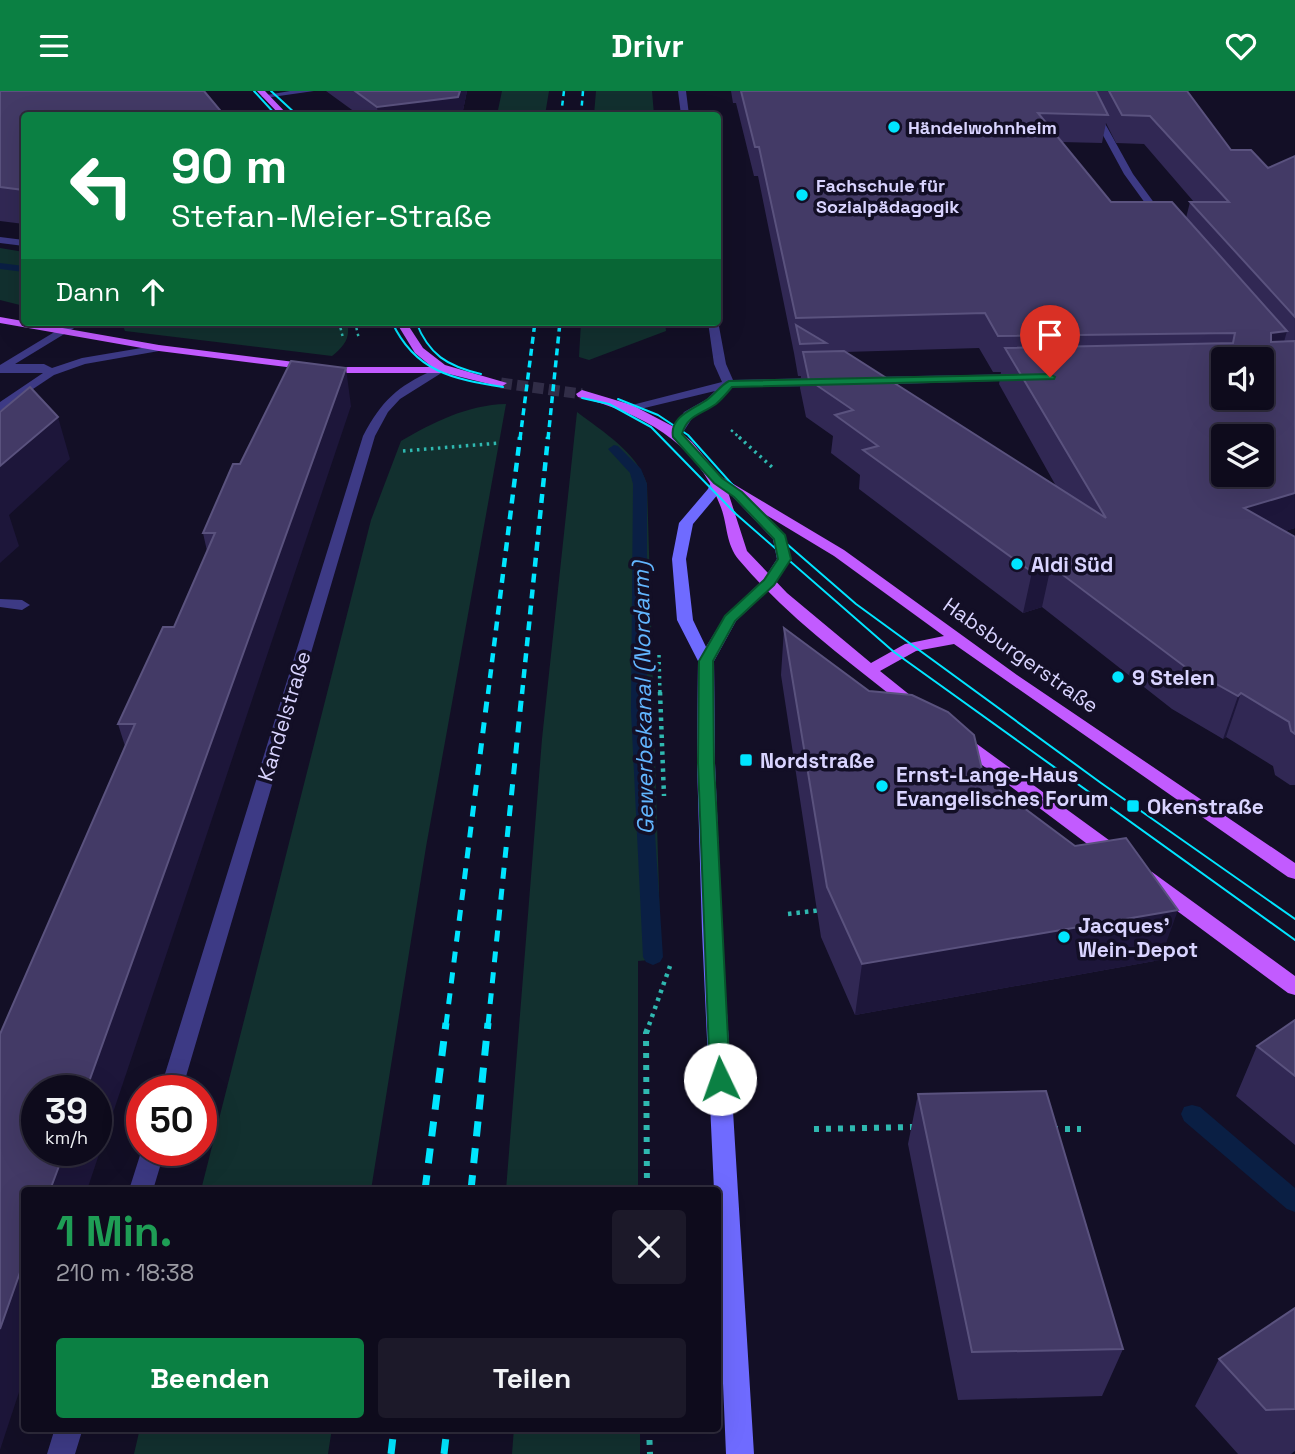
<!DOCTYPE html>
<html lang="de">
<meta charset="utf-8">
<style>
:root{--surface:#0e0b1c;--page:#1c1929;--text:#f1f3f6;--muted:#9b9ba3;--line:#2e2b3b;--accent:#0b8043}
body{margin:0;font-family:"Space Grotesk",sans-serif;background:var(--page);color:var(--text);height:100vh;display:flex;flex-direction:column;font-size:26px;white-space:nowrap}
*{box-sizing:border-box;margin:0}
p{font-size:23px;color:var(--muted)}
.icon{flex:none;width:38px;height:38px;fill:none;stroke:currentColor;stroke-width:2;stroke-linecap:round;stroke-linejoin:round}
.map{position:relative;flex:1;overflow:hidden}
.drawer{position:absolute;left:21px;top:1096px;width:700px;height:245px;display:flex;flex-direction:column;background:var(--surface);border-radius:7px;box-shadow:0 7px 28px #0002,0 0 0 2px var(--line)}
.drawer>*{flex:none}
.hud{position:absolute;left:21px;top:21px;width:700px;height:214px;border-radius:7px;box-shadow:0 7px 28px #0002,0 0 0 2px var(--line);background:#0b8043;color:#fff;overflow:hidden}
.buttons{position:absolute;left:1211px;top:256px;display:grid;gap:14px}
.buttons a{display:grid;place-items:center;width:63px;height:63px;border-radius:7px;background:var(--surface);box-shadow:0 7px 28px #0002,0 0 0 2px var(--line);font-size:35px}
.speed{position:absolute;left:21px;top:984px;display:flex;gap:14px;font-size:35px;font-weight:700;text-align:center}
.speed>*{display:grid;place-content:center;width:91px;height:91px;border-radius:50%;background:var(--surface);box-shadow:0 7px 28px #0002,0 0 0 2px var(--line);line-height:1}
.speed small{font-size:18px;font-weight:400}
.speed .limit{border:10px solid #d22;background:#fff;color:#111}
.pin{position:absolute;display:grid;place-items:center;width:60px;height:60px;color:#fff;margin:-72px -30px;border-radius:50% 50% 50% 0;rotate:-45deg;box-shadow:0 0 7px #0007}
.pin .icon{rotate:45deg}
.me{position:absolute;width:77px;margin:-38px;rotate:357deg;stroke-linejoin:round;filter:drop-shadow(0 0 5px #0008)}
.turn{display:flex;align-items:center;gap:24px;height:147px;padding:0 35px;font-size:32px}
.turn .icon{width:91px;height:91px;stroke-width:2.5}
.turn b{display:block;font-size:49px;line-height:60px}
.then{display:flex;align-items:center;height:66px;padding:0 35px;background:#0003;gap:14px;font-size:26px}
.round{display:grid;place-items:center;flex:none;width:74px;height:74px;border-radius:7px;background:var(--page)}
.head{display:flex;align-items:center;justify-content:space-between;height:119px;padding:0 35px}
h1{font-size:42px;font-weight:700;line-height:52px;color:#1e9e55}
.primary-button{display:flex;gap:14px;margin-top:auto;padding:14px 35px}
.primary-button a{flex:1;height:80px;border-radius:7px;background:var(--accent);color:#fff;font-size:28px;font-weight:700;line-height:80px;text-align:center}
.primary-button a+a{background:var(--page);color:var(--text)}
header{display:flex;justify-content:space-between;align-items:center;height:91px;padding:0 35px;background:var(--accent);color:#fff;font-size:32px;font-weight:700}
.map>svg:first-child{display:block}
.green{fill:#12302f}
.lines{fill:none;stroke-linecap:round;stroke-linejoin:round}
.stream{fill:#0a1f44;fill-rule:evenodd}
.primary-tunnel{stroke:#312d47;stroke-width:11;stroke-dasharray:11 5;stroke-linecap:butt}
.path-far3{stroke:#2fb8b0;stroke-width:2.5;stroke-dasharray:2.5 3.5;stroke-linecap:butt}
.path-far2{stroke:#2fb8b0;stroke-width:3.5;stroke-dasharray:2.5 4.5;stroke-linecap:butt}
.path-far1{stroke:#2fb8b0;stroke-width:4.5;stroke-dasharray:3.5 5;stroke-linecap:butt}
.path{stroke:#2fb8b0;stroke-width:6;stroke-dasharray:5 7;stroke-linecap:butt}
.service{fill:#3d3a85;fill-rule:evenodd}
.minor{fill:#3d3a85;fill-rule:evenodd}
.secondary{fill:#6f6bff;fill-rule:evenodd}
.primary{fill:#c25bff;fill-rule:evenodd}
.tram{stroke:#00e5ff;stroke-width:2}
.rail-far4{stroke:#00e5ff;stroke-width:2.5;stroke-dasharray:5 4.5;stroke-linecap:butt}
.rail-far3{stroke:#00e5ff;stroke-width:3.5;stroke-dasharray:7 5;stroke-linecap:butt}
.rail-far2{stroke:#00e5ff;stroke-width:4.5;stroke-dasharray:9 7;stroke-linecap:butt}
.rail-far1{stroke:#00e5ff;stroke-width:5;stroke-dasharray:11 10;stroke-linecap:butt}
.rail{stroke:#00e5ff;stroke-width:7;stroke-dasharray:15 12;stroke-linecap:butt}
.wall{fill:#312854;fill-rule:evenodd}
.shaded-wall{fill:#1d163a}
.building{fill:#433a66;stroke:#5a527e;stroke-width:2;fill-rule:evenodd}
.route{fill:#0b8043;stroke:#07532c;stroke-width:2}
.poi-dot{fill:#00e5ff;stroke:#130f26;stroke-width:2.5}
.labels{text-anchor:middle;dominant-baseline:central;stroke-width:7;stroke-linejoin:round;paint-order:stroke}
.far-poi-label{font-size:18px;font-weight:bold;fill:#d9d4ff;stroke:#130f26;text-anchor:start}
.poi-label{font-size:21px;font-weight:bold;fill:#d9d4ff;stroke:#130f26;text-anchor:start}
.street-label{font-size:21px;fill:#d9d4ff;stroke:#130f26}
.water-label{font-size:23px;font-style:italic;fill:#62b6ff;stroke:#130f26}
</style>
<header><svg class="icon" aria-label="menu" viewBox="0 0 24 24"><path d="M4 6h16M4 12h16M4 18h16"/></svg>Drivr<svg class="icon" aria-label="heart" viewBox="0 0 24 24"><path d="M12 20l-8-8c-3-5 5-10 8-4 3-6 11-1 8 4z"/></svg></header>
<div class="map">
<svg width="1295" height="1363" viewBox="0 0 1295 1363">
<rect width="100%" height="100%" fill="#130f26"/>
<path class="green" d="M502,0H549L545,24H497Z
M596,0H652L654,24H594Z
M0,157L24,161V215L0,209Z
M132,231H347C351,247 344,255 332,265L125,240L123,235Z
M581,231H665L666,240L589,269L579,266Z
M506,313L426,756L371,1099H201L371,429L401,350C434,331 467,314 506,313Z
M577,321C603,341 637,361 647,393L661,868L638,870V1099H506L542,648Z
M140,1337H332L328,1363H134Z
M514,1337H640V1363H512Z"/>
<g class="lines">
<path class="stream" d="M0,172L24,175V181L0,178Z
M614,354L618,355L641,378L647,393V620L663,866L660,871L653,874L646,871L643,866L631,620L633,393L630,382L608,358Z
M1192,1014L1200,1016L1295,1097V1121L1287,1118L1184,1030L1181,1023L1184,1016Z"/>
<path class="primary-tunnel" d="M501,292L582,303"/>
<path class="path-far3" d="M339,231L343,247
M355,231L359,248
M731,339L741,348"/>
<path class="path-far2" d="M739,346L774,378
M403,360L500,352
M659,564L660,603"/>
<path class="path-far1" d="M660,601L664,705
M788,823L822,819
M649,934L670,875"/>
<path class="path" d="M814,1038L915,1036
M1053,1038H1081
M647,1099L646,942L650,932
M649,1337L650,1363"/>
<path class="service" d="M290,0H314L265,7L261,5Z"/>
<path class="minor" d="M678,0H686L689,24H681Z
M1079,0H1087L1133,83L1166,128L1164,130H1158L1124,83Z
M0,146L24,149V155L0,152Z
M718,230L726,273L733,289L822,287L828,291L822,295L732,296L715,314L693,326L680,346L676,347L670,343L684,321L707,308L715,300L632,320V314L722,291L714,273L708,231Z
M71,231H84L15,273H44L52,277L82,267L159,254L165,257L159,260L85,273L54,284L0,320V311L43,282H0V274Z
M433,279L443,281L400,308L388,321L375,345L182,999H160L363,345C382,309 397,296 433,279Z
M1021,283L1027,287L1025,289L867,294L861,290L867,286Z
M0,508L22,509L30,514L22,519L0,516Z
M142,1058L165,1059L153,1099H129Z
M55,1337H83L75,1363H47Z"/>
<path class="secondary" d="M718,385L725,389L719,402L693,433L686,468L693,529L706,556L725,525L764,488L777,468L773,448L733,406V400H743L785,444L791,468L774,494L736,530L714,570L715,672L722,840L754,1363H726L718,1174V1099H714L702,840L697,672L698,570L677,529L672,468L679,432L708,398L713,386Z"/>
<path class="primary" d="M257,0H265L288,24H280Z
M0,226L159,254L335,276H432L415,262L396,231H406L423,257L445,274L507,292L501,296L445,282H335L159,260L0,232Z
M582,299L632,314L674,336L692,351L720,385L844,459L1017,584L1295,772V788L1288,786L954,553L916,560L880,580L926,617L924,621H912C852,573 789,528 739,469C725,452 728,433 720,414C697,351 640,321 578,306L576,303ZM728,401L834,465L944,545L905,553L871,572L787,502L747,460Z
M960,644L966,645L1124,760L1126,765L1124,770H1110L954,653L951,649L954,645Z
M1145,779L1152,781L1295,885V904L1288,902L1138,791L1135,786L1138,781Z"/>
<path class="tram" d="M254,0L276,24
M271,0L297,24
M392,231C415,281 453,288 503,296
M416,231C429,264 447,275 481,283
M582,307L609,313L651,336L736,423L894,561L1295,849
M618,308L658,324L688,344L780,447L856,513L1101,692L1295,828"/>
<path class="rail-far4" d="M561,24L564,0
M581,24L583,0"/>
<path class="rail-far3" d="M520,348L535,231
M548,348L560,231"/>
<path class="rail-far2" d="M488,603L520,346
M522,603L548,346"/>
<path class="rail-far1" d="M446,934L488,601
M488,934L522,601"/>
<path class="rail" d="M425,1099L446,932
M471,1099L488,932
M391,1363L394,1337
M444,1363L447,1337"/>
</g>
<path class="wall" d="M0,0L24,24V133L0,130Z
M326,0H467L462,24H359Z
M731,0H1187L1231,59L1268,77L1295,65V437L1285,440L1295,446V694H1290L1275,684L1273,675L1226,646L1223,648L1172,618L1042,516L1023,522L859,398L860,384L831,362L833,345L806,326L800,297L801,285H798L794,262L758,85H754L736,12H733ZM1106,32L1116,52L1144,53L1194,111H1190L1186,127L1111,111L1061,51L1102,52ZM979,257L993,281H1001L999,293L1056,395L845,261Z
M351,315L125,655L118,633L174,536L207,460L203,442L240,373Z
M784,537L1075,755L1160,869L855,924L821,846L781,584Z
M1295,929V1054L1236,1005L1257,955Z
M918,1003L1123,1258L1102,1305L958,1309L908,1053Z
M1295,1217V1360L1291,1363H1238L1195,1315L1219,1268Z"/>
<path class="shaded-wall" d="M460,0H467L462,24H378L377,16Z
M1287,240L1277,276L1262,277L1271,242Z
M346,277L351,315L87,1099H50L65,1059H96V999H86Z
M58,326L70,368L9,424L19,455L0,472V375Z
M1295,402V437L1232,457L1244,417Z
M1051,475L1042,516L1023,522L1032,481Z
M1241,602L1226,646L1223,648L1238,605Z
M1178,819L1160,869L855,924L862,873Z
M24,1170V1286L0,1359V1238Z"/>
<path class="building" d="M0,0H204L224,24H24V99L0,96Z
M355,0H460L458,6L377,16Z
M741,0H1096L1108,24L1038,22L1111,111H1172L1287,240L1271,242V251L1295,250V402L1244,417L1295,446V643L1291,640L1289,631L1241,602L1238,605L1184,575L1051,475L1032,481L863,359L878,355L835,324L853,319L809,289L803,261L844,260L1106,427L1005,257L1233,252L1235,242L998,245L985,222L796,227L759,56H755ZM1223,268H1262V306H1223ZM1223,345H1262V383H1223Z
M1109,0H1187L1231,59H1251L1268,77L1295,65V226L1190,111H1229L1150,25L1122,24Z
M796,234L826,252L800,253Z
M291,270L346,277L86,999H37V1059H65L50,1099H24V1170L0,1238V943L135,633H118L163,536H174L215,442H203L233,373H240Z
M30,296L58,326L0,375V321Z
M784,537L869,600L912,604L948,621L974,644L984,687L1075,755L1126,747L1178,819L862,873L827,796Z
M1295,929V985L1257,955Z
M1046,1000L1123,1258L972,1261L918,1003Z
M1295,1217V1318L1266,1319L1219,1268Z"/>
<path class="route" d="M1050,283L1055,286L1054,288L732,296C727,302 722,308 716,313C702,323 687,324 682,343L722,387L742,401L785,444L791,468L774,494L735,530L713,570L714,672L730,988L727,994L720,997L713,994L710,988L698,672L699,570L725,525L764,489L778,468L774,448L734,406L714,392L673,346C669,325 695,318 708,308C716,302 721,294 729,290Z"/>
<g class="poi-dot">
<circle cx="894" cy="36" r="7"/>
<circle cx="802" cy="104" r="7"/>
<circle cx="1017" cy="473" r="7"/>
<circle cx="1118" cy="586" r="7"/>
<rect x="739" y="662" width="14" height="14" rx="3.5"/>
<circle cx="882" cy="695" r="7"/>
<rect x="1126" y="708" width="14" height="14" rx="3.5"/>
<circle cx="1064" cy="846" r="7"/>
</g>
<g class="labels">
<g class="far-poi-label">
<text x="908" y="36">Händelwohnheim</text>
<text x="816" y="94">Fachschule für<tspan x="816" dy="21">Sozialpädagogik</tspan></text>
</g>
<g class="poi-label">
<text x="1031" y="473">Aldi Süd</text>
<text x="1132" y="586">9 Stelen</text>
<text x="760" y="669">Nordstraße</text>
<text x="896" y="683">Ernst-Lange-Haus<tspan x="896" dy="24">Evangelisches Forum</tspan></text>
<text x="1147" y="715">Okenstraße</text>
<text x="1078" y="834">Jacques'<tspan x="1078" dy="24">Wein-Depot</tspan></text>
</g>
<g class="street-label">
<text transform="translate(1021 564) rotate(35)">Habsburgerstraße</text>
<text transform="translate(284 625) rotate(-73)">Kandelstraße</text>
</g>
<g class="water-label">
<text transform="translate(643 607) rotate(-91)">Gewerbekanal (Nordarm)</text>
</g>
</g>
</svg>
<div class="buttons">
<a><svg class="icon" aria-label="sound" viewBox="0 0 24 24"><path d="M4 9h4l5-4v14l-5-4H4zM17 9q2 3 0 6"/></svg></a>
<a><svg class="icon" aria-label="layers" viewBox="0 0 24 24"><path d="M12 4l9 5-9 5-9-5zM3 14l9 5 9-5"/></svg></a>
</div>
<div class="speed"><div>39<small>km/h</small></div><div class="limit">50</div></div>
<div class="pin" style="left:1050px;top:286px;background:#d93025"><svg class="icon" aria-label="arrive" viewBox="0 0 24 24"><path d="M6 21V4h12l-3 4 3 4H6"/></svg></div>
<svg class="me" style="left:720px;top:988px" viewBox="-20 -20 40 40"><circle r="19" fill="#fff"/><path d="M0-13L10 11 0 6-10 11z" fill="#0b8043"/></svg>
<div class="hud">
<div class="turn"><svg class="icon" aria-label="left" viewBox="0 0 24 24"><path d="M17 20v-9H6M10 6l-5 5 5 5"/></svg><div><b>90 m</b>Stefan-Meier-Straße</div></div>
<div class="then">Dann<svg class="icon" aria-label="ahead" viewBox="0 0 24 24"><path d="M12 20V5M6 11l6-6 6 6"/></svg></div>
</div>
<section class="drawer">
<div class="head"><div><h1>1 Min.</h1><p>210 m · 18:38</p></div><a class="round"><svg class="icon" aria-label="close" viewBox="0 0 24 24"><path d="M6 6l12 12M18 6L6 18"/></svg></a></div>
<div class="primary-button"><a>Beenden</a><a>Teilen</a></div>
</section>
</div>
